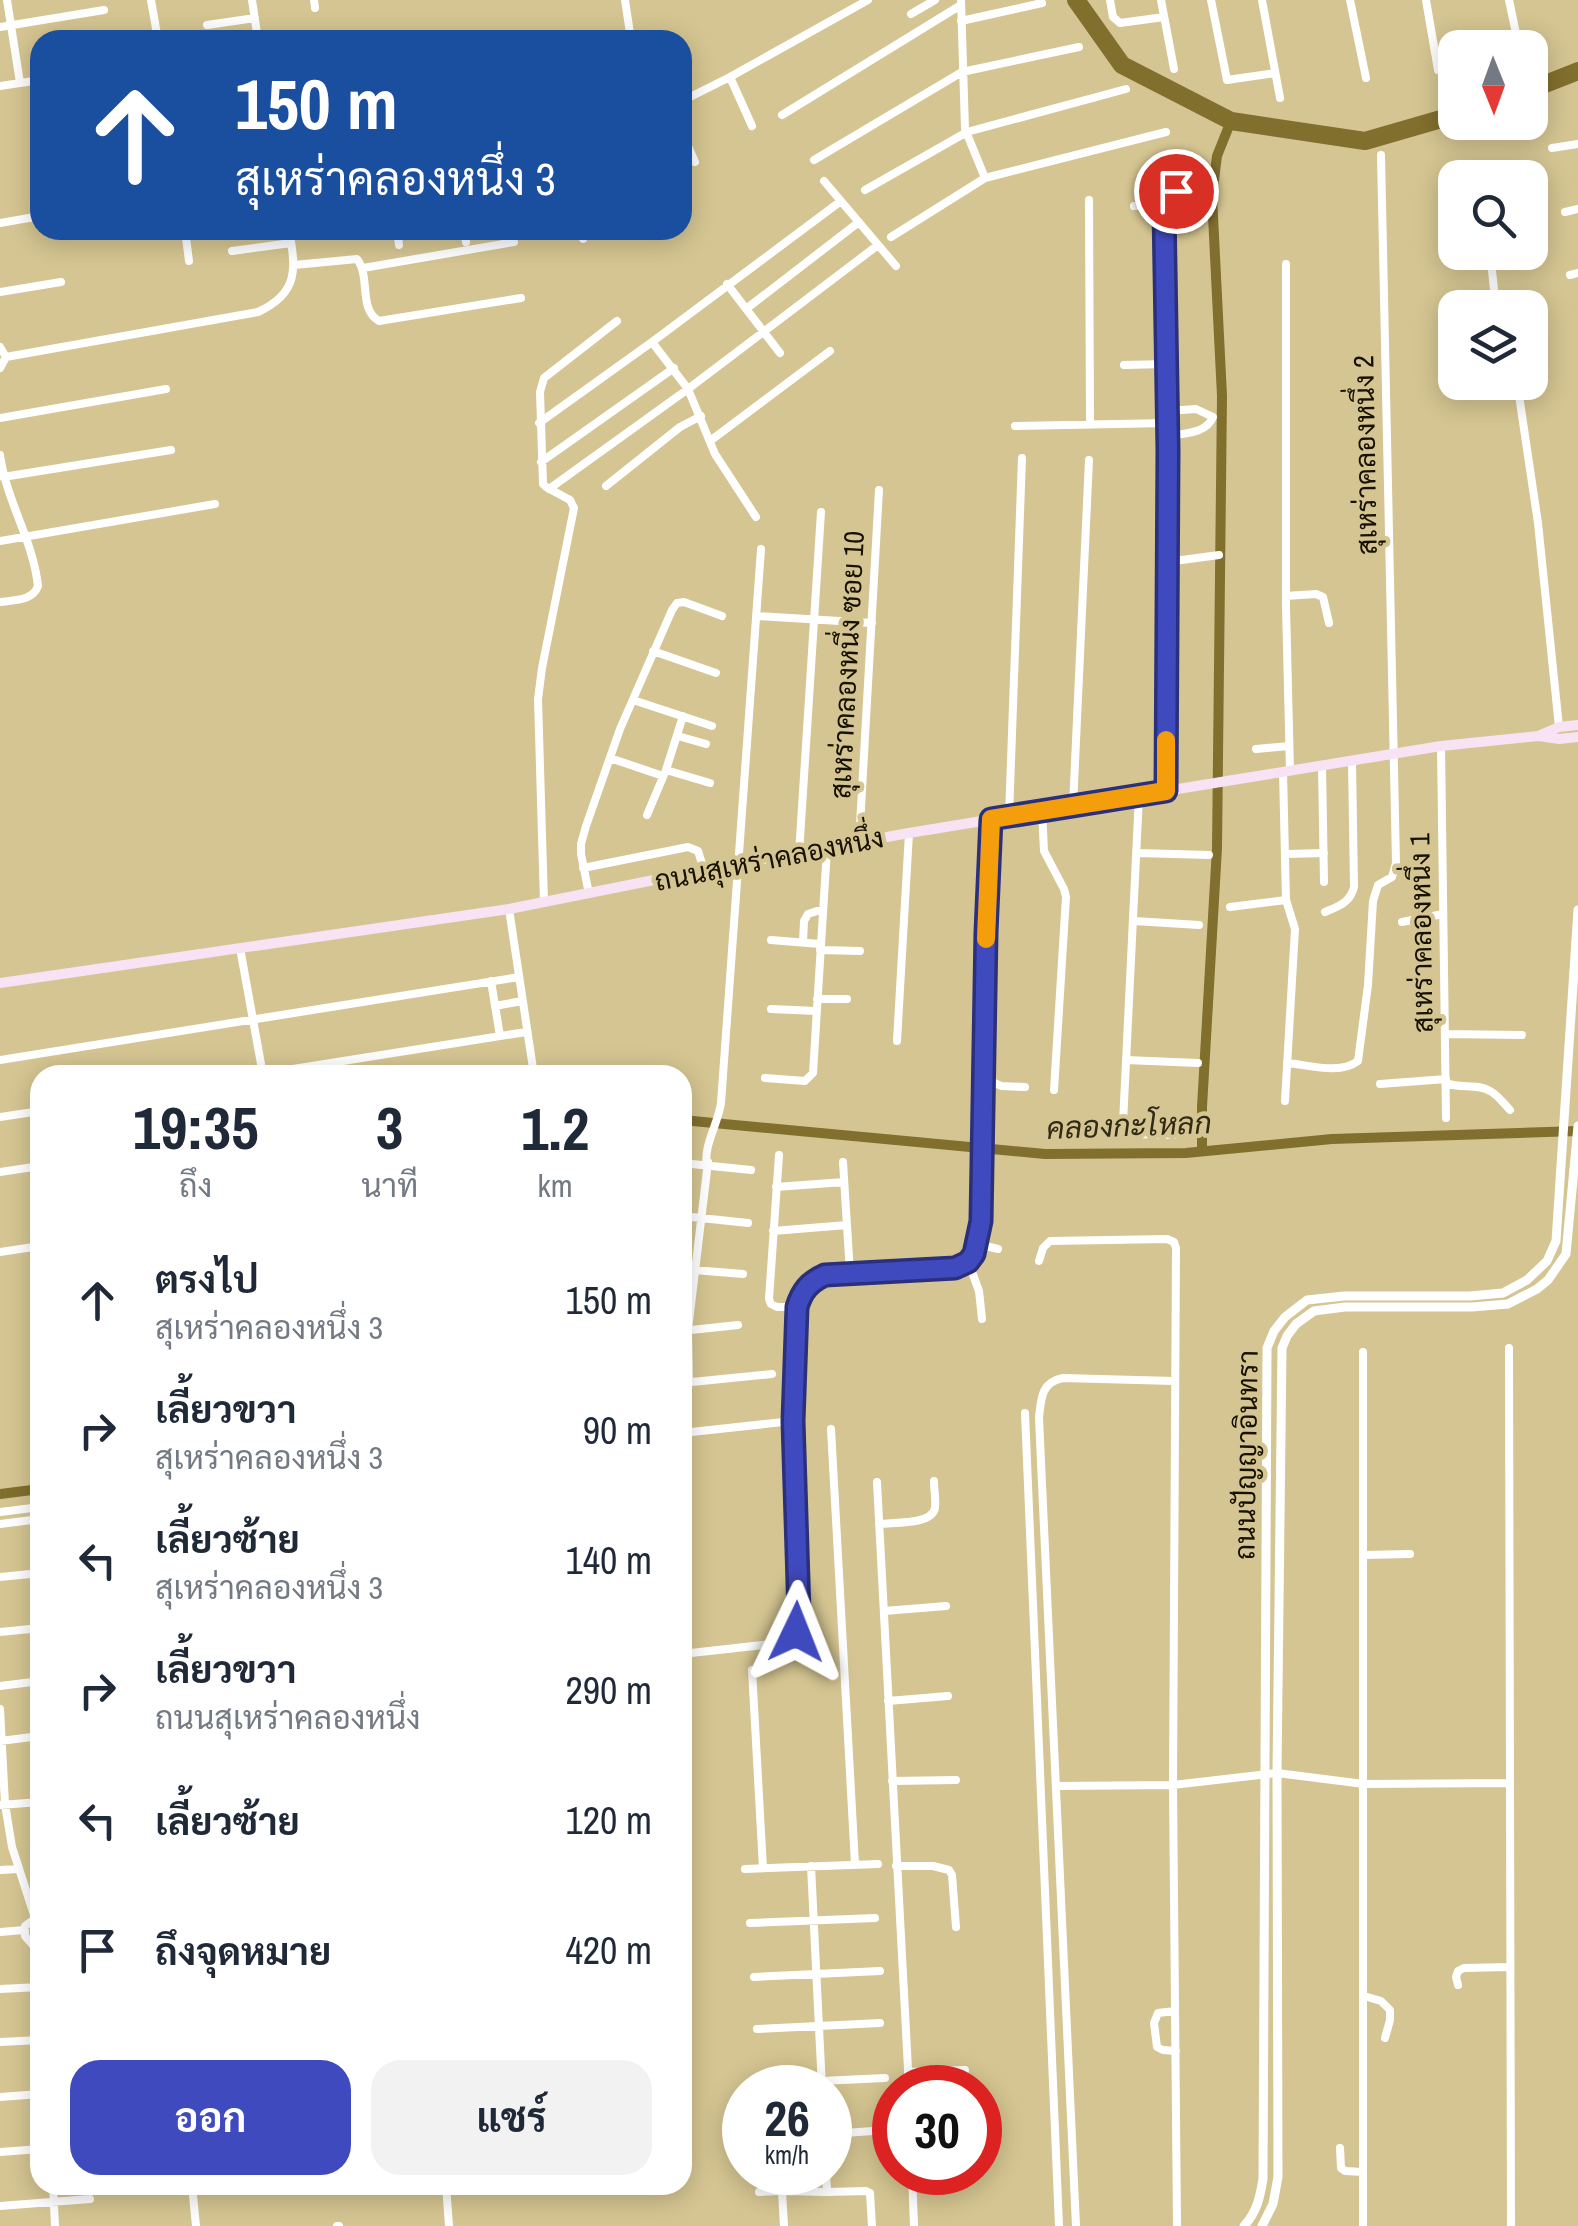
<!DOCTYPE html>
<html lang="th">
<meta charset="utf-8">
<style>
:root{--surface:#fff;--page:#f2f2f3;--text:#1f2937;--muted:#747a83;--accent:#404abf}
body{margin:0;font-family:"Archivo Narrow",Sarabun,sans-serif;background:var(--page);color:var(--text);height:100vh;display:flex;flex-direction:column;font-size:38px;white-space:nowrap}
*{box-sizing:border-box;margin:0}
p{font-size:32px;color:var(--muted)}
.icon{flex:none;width:55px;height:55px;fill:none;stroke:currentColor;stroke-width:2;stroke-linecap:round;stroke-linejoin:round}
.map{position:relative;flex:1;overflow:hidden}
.side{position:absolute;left:30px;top:1065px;width:662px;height:1130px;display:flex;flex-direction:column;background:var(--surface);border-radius:30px;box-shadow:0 5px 25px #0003}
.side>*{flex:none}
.guide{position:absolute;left:30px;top:30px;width:662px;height:210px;border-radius:30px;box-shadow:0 5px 25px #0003;background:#1a4fa0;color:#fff;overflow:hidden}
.needle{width:65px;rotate:179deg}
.fabs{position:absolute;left:1438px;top:30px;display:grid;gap:20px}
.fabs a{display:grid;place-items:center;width:110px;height:110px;border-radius:20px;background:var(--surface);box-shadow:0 5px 25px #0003;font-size:50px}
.speed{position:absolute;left:722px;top:2065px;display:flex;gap:20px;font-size:50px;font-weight:700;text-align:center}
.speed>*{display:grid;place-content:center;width:130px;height:130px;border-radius:50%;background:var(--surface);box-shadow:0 5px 25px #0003;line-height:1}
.speed small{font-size:25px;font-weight:400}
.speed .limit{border:15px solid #d22;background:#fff;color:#111}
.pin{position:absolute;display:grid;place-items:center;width:85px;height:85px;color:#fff;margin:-42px;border:5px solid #fff;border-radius:50%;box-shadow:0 2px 10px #0007}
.me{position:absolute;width:110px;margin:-55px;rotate:2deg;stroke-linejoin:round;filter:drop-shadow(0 0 8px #0008)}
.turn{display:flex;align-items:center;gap:35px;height:210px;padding:0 40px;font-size:45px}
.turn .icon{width:130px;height:130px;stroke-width:2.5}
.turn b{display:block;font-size:70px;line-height:85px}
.eta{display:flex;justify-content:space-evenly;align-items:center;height:170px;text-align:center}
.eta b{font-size:60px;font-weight:700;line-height:70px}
.primary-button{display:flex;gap:20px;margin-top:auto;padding:20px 40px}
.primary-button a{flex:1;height:115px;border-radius:30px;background:var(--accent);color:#fff;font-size:40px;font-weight:700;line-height:115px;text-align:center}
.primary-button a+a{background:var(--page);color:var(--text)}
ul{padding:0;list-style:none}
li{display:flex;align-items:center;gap:30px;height:130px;padding:0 40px}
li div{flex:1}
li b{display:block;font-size:38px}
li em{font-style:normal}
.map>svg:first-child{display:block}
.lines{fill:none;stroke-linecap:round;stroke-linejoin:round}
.canal{stroke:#816f2d;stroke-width:10}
.river{stroke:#816f2d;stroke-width:18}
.minor{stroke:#fff;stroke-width:8}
.tertiary{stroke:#fff;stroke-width:9}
.secondary{stroke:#f7e3f3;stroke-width:10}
.route-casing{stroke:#2a307c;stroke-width:25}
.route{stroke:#404abf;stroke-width:18}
.slow{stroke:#f59e0b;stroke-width:18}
.labels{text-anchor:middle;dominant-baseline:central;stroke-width:9;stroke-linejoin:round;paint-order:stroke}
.street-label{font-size:28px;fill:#171101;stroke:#d5c592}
.water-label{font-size:30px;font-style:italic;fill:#312b16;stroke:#d5c592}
</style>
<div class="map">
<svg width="1578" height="2226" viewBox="0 0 1578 2226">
<rect width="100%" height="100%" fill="#d5c592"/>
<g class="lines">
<path class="canal" d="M682,1120L1045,1154L1186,1153L1332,1139L1578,1131
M1202,1151V1107L1217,848L1222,396L1212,196L1217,156L1231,121
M0,1494L40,1489"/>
<path class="river" d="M1076,0L1122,65L1231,121L1365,141L1455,115
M1530,90L1578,71"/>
<path class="minor" d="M7,0L20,83
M151,0L158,40
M252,0L258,40
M314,0L315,8
M625,0L631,40
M961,0L965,129L985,178
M1110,0L1113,17L1120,23L1164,17
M1161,0L1174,69
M1211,0L1227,80L1275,73
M1262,0L1280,98
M1350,0L1366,78
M1426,0L1438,70
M1509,0L1519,48
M911,14L935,0
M961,21L1042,3
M207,25L255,18
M0,27L104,10
M730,77L752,126
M0,86L40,80
M682,101L730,77L868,0
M782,115L961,5
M682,132L695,162
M1552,148L1578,144
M814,160L962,72L1079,47
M1482,178L1489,170L1502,169
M824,181L896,266
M865,190L967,132L1126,89
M1089,200L1090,424
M1134,206L1165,205
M1565,212L1578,209
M0,223L40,216
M185,230L189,261
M397,230L399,245
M464,230L466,242
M580,230L583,239
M891,237L985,178L1166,132
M232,251L291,243
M1490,252L1496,308
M1286,264V606L1290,771
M294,265L357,259C371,277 358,309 379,321L521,298
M363,268L514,242
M1570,275L1578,273
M727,284L780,353
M0,292L61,282
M1496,301L1529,298
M746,309L859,222
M652,342L688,389L715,454L756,517
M0,347L6,357L0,368
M6,357L258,312C299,293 296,269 289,230
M1124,365L1167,364
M1517,382L1538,523L1559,727
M1167,411L1196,409L1213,417C1206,434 1184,433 1168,436
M0,418L166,389
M539,423L652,342L841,201
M1015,426L1167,423
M710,441L830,351
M0,455C6,500 33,540 38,586C33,601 14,600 0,602
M541,462L674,368
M3,477L171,450
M606,486L680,427L701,416
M549,489L688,389L878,245
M0,541L215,504
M1167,562L1219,555
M1286,596L1316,594L1323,597L1329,623
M756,616L872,623
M653,651L716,673
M633,700L712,726
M678,736L706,744
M1441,746L1446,1118
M1256,749L1289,746
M610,758L663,776
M1322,766L1324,882
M666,770L710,783
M1283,772L1286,900L1295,929L1285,1101
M1166,791L1168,450L1164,209L1169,196L1192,185
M1139,796L1123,1123L1124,1131L1132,1134L1174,1135
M1073,806L1089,460
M1042,811L1044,851L1064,889L1066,897L1054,1090
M647,815L666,770L683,716
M1009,816L1022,458
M859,843L879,490
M1138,853L1209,855
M799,854L821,512
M1286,854L1324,853
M583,868L688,847L698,851L704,870
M589,894L581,854V844L586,826L620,729L672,610L677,603L684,602L722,616
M544,903L538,699L542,668L574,508L570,500L546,487L543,484L540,392L544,378L617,321
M1230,907L1286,900
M509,909L534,1075
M1325,912C1339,906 1350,903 1354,887L1352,761
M1134,921L1199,925
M1402,922L1443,914
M771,940L820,944
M803,942L804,921L808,914L823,909
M240,948L263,1075
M820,950L860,951
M491,981L500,1036
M817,999H847
M495,1006L522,1001
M771,1009L816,1011
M1445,1034L1522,1035
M897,1041L909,833
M0,1060L519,977
M1126,1060L1198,1063
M1287,1063C1310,1065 1339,1075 1358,1061L1368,985L1373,901L1378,885L1392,877L1396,863L1381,155
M255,1075L526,1032
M983,1077L1001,1086L1025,1087
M765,1078L805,1081L813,1073L827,849
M1446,1083C1460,1089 1477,1083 1490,1091C1498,1095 1504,1104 1510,1110
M1380,1084L1446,1079
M0,1117L40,1111
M779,1155L769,1299L771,1304L777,1307H797
M843,1162L850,1273
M682,1163L751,1170
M707,1166C703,1146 718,1124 721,1103L761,549
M0,1172L40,1166
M776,1187L844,1182
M682,1216L748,1223
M773,1231L847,1225
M977,1244L998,1249
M0,1252L40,1246
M968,1261L979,1291L982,1319
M1039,1261L1043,1248L1050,1241L1167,1239L1174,1242L1176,1248L1173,1785L1177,2226
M682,1269L743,1274
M682,1331L738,1325
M1509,1348L1511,2226
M1363,1352V2226
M689,1382L688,1330L708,1162
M682,1383L772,1374
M1025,1413L1059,2226
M831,1429L855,1864
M682,1433L793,1421
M877,1482L909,2088
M0,1512L40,1507
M0,1524L40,1519
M879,1524C894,1522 932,1525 935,1508C936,1500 934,1489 934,1481
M1364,1555L1410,1554
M0,1577L40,1573
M884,1611L946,1606
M0,1632L40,1628
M682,1654L781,1643C796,1638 798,1628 799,1613L793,1421L797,1307L805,1287L815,1279L825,1275L955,1268C978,1256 978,1245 981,1221L986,932L991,819
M752,1670L763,1868
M0,1686L40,1681
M888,1701L948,1696
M0,1709L5,1804L12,1847L35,1918
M0,1741L40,1736
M892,1781L956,1780
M1056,1786L1173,1785L1277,1773L1364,1784L1509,1783
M0,1805L40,1802
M811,1866L822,2088
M896,1866H933L949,1870L952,1875L956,1927
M745,1869L878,1864
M0,1870L19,1869
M36,1918L25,1926V1936L33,1945L40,1946
M750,1923L875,1918
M0,1932L24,1930
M39,1946L40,1967
M754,1977L880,1971
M1458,1985L1456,1977L1458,1971L1464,1968L1509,1967
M0,1989L40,1987
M1364,1996L1381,2001L1390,2010V2020L1385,2038
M1175,2011L1158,2013L1154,2023L1157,2047L1163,2050L1176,2051
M757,2029L880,2023
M0,2042L40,2040
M908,2072L965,2070
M756,2084L885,2078
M0,2097L40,2094
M830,2134L887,2130
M1340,2148L1341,2168L1345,2171L1363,2172
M0,2152L40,2149
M826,2172L827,2192L866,2191L870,2193L872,2226
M912,2172L914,2226
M53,2185L55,2226
M192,2185L196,2226
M446,2185L449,2226
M113,2189L189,2185
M759,2192L782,2191
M0,2206L90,2199
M337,2226H339
M784,2226L782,2191L827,2192
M1076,2226L1039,1418C1041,1399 1041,1382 1063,1378L1174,1381"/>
<path class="tertiary" d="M1244,2226C1257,2212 1260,2197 1263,2179L1267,1348L1274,1331L1285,1317L1307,1300L1344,1296H1470L1503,1293L1527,1280L1547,1261L1556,1241L1578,910
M1262,2226L1273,2204L1278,2177L1277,1773L1282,1348L1287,1336L1296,1324L1314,1311L1345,1307H1472L1508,1304L1537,1289L1548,1280L1566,1254L1578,1126"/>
<path class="secondary" d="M1539,736L1559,739L1578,737
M0,983L509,909L704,870L909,833L1441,746L1538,736L1559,727L1578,725"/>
</g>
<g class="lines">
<defs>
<path id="route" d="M796,1632L799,1614L793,1421L797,1307C802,1291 809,1282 825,1275L955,1268L968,1262L974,1254L981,1221L986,932L991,819L1166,791L1168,450L1164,209L1169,196L1176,191"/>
</defs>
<use href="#route" class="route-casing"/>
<use href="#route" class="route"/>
<path class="slow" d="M986,939L991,819L1166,791V740"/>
</g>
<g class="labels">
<g class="street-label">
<text transform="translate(1365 455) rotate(-91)">สุเหร่าคลองหนึ่ง 2</text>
<text transform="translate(847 665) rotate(-87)">สุเหร่าคลองหนึ่ง ซอย 10</text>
<text transform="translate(769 859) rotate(-11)">ถนนสุเหร่าคลองหนึ่ง</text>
<text transform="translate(1421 933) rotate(-91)">สุเหร่าคลองหนึ่ง 1</text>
<text transform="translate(1246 1455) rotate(-89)">ถนนปัญญาอินทรา</text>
</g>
<g class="water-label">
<text transform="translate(1129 1125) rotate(-2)">คลองกะโหลก</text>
</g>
</g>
</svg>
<div class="fabs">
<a><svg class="needle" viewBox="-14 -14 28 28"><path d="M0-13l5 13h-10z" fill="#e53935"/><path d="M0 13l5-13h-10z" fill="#747a83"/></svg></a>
<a><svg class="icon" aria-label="search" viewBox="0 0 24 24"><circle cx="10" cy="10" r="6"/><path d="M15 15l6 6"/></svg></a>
<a><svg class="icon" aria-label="layers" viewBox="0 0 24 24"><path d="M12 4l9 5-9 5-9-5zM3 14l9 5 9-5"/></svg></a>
</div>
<div class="speed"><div>26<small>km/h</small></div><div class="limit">30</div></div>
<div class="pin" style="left:1176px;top:191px;background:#d93025"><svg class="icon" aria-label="arrive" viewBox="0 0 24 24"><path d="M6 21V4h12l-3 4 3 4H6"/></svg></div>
<svg class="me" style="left:796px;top:1632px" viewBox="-20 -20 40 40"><path d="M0-17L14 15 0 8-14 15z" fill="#404abf" stroke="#fff" stroke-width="4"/></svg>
<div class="guide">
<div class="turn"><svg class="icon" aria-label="ahead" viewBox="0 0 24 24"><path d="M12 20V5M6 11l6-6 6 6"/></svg><div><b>150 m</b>สุเหร่าคลองหนึ่ง 3</div></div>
</div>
<section class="side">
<div class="eta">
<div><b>19:35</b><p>ถึง</p></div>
<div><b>3</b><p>นาที</p></div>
<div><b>1.2</b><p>km</p></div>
</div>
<ul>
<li><svg class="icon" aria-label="ahead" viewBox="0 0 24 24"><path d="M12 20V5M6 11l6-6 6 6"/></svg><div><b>ตรงไป</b><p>สุเหร่าคลองหนึ่ง 3</p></div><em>150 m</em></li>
<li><svg class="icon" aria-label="right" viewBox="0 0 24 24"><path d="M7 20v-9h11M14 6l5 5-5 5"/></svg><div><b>เลี้ยวขวา</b><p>สุเหร่าคลองหนึ่ง 3</p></div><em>90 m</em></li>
<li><svg class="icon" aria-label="left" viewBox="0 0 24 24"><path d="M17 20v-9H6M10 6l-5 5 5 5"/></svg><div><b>เลี้ยวซ้าย</b><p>สุเหร่าคลองหนึ่ง 3</p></div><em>140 m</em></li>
<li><svg class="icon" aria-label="right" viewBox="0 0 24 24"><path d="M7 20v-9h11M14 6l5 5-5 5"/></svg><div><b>เลี้ยวขวา</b><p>ถนนสุเหร่าคลองหนึ่ง</p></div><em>290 m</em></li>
<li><svg class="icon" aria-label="left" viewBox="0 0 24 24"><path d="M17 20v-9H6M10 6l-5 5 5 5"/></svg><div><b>เลี้ยวซ้าย</b></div><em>120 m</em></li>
<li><svg class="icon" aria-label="arrive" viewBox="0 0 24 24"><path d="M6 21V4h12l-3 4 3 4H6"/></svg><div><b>ถึงจุดหมาย</b></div><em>420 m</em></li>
</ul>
<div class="primary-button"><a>ออก</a><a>แชร์</a></div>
</section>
</div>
